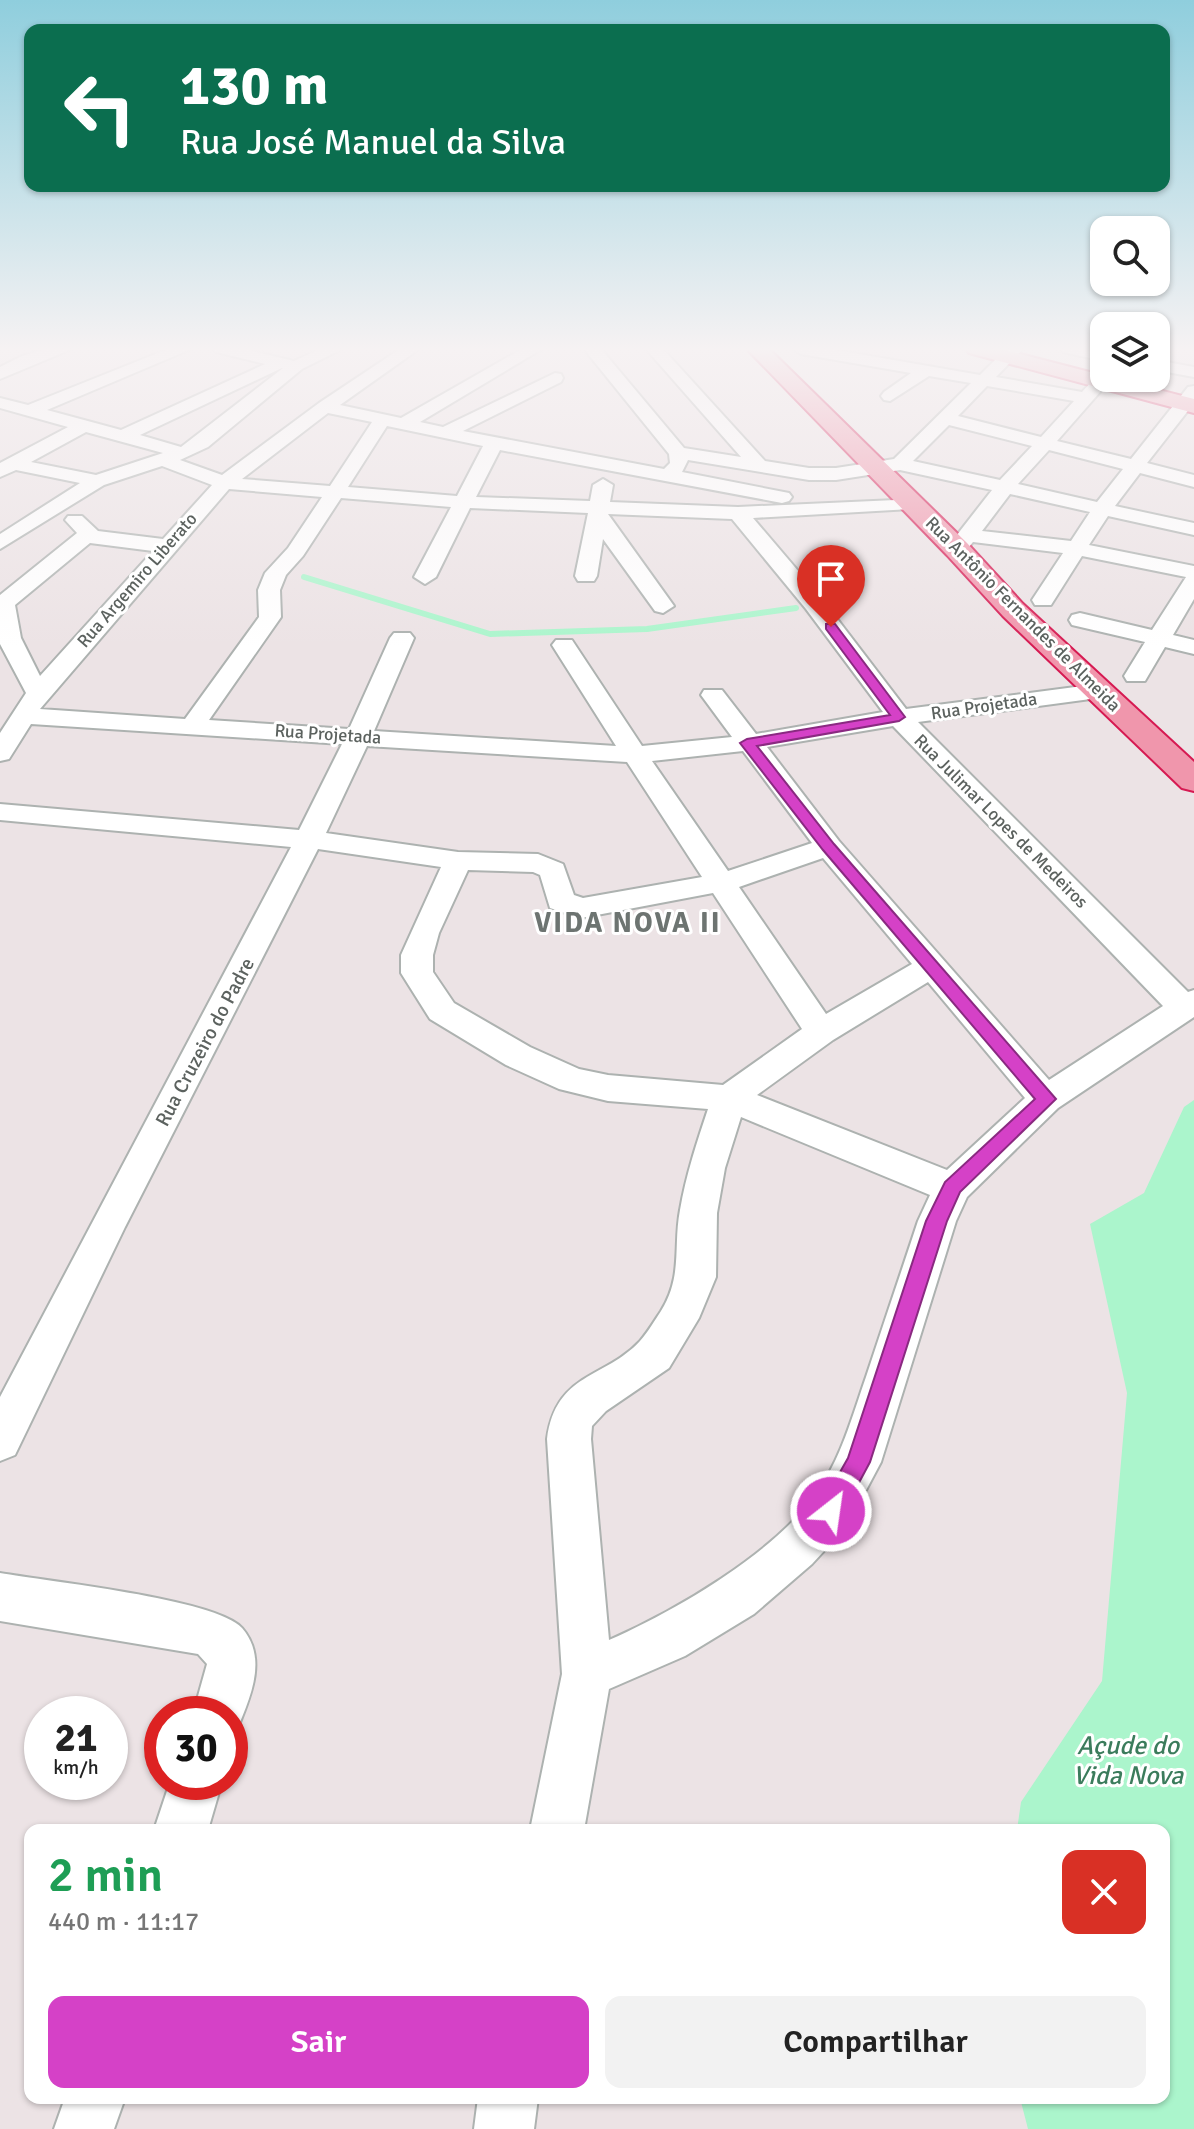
<!DOCTYPE html>
<html lang="pt">
<meta charset="utf-8">
<style>
:root{--surface:#fff;--page:#f2f2f2;--text:#222;--muted:#767676;--accent:#d541c7}
body{margin:0;font-family:Signika,sans-serif;background:var(--page);color:var(--text);height:100vh;display:flex;flex-direction:column;font-size:30px;white-space:nowrap}
*{box-sizing:border-box;margin:0}
p{font-size:26px;color:var(--muted)}
.icon{flex:none;width:44px;height:44px;fill:none;stroke:currentColor;stroke-width:2;stroke-linecap:round;stroke-linejoin:round}
.map{position:relative;flex:1;overflow:hidden}
.details{position:absolute;left:24px;top:1824px;width:1146px;height:280px;display:flex;flex-direction:column;background:var(--surface);border-radius:16px;box-shadow:0 2px 6px #0004}
.details>*{flex:none}
.hud{position:absolute;left:24px;top:24px;width:1146px;height:168px;border-radius:16px;box-shadow:0 2px 6px #0004;background:#0b6e4f;color:#fff;overflow:hidden}
.fabs{position:absolute;left:1090px;top:216px;display:grid;gap:16px}
.fabs a{display:grid;place-items:center;width:80px;height:80px;border-radius:16px;background:var(--surface);box-shadow:0 2px 6px #0004;font-size:40px}
.speed{position:absolute;left:24px;top:1696px;display:flex;gap:16px;font-size:40px;font-weight:700;text-align:center}
.speed>*{display:grid;place-content:center;width:104px;height:104px;border-radius:50%;background:var(--surface);box-shadow:0 2px 6px #0004;line-height:1}
.speed small{font-size:20px;font-weight:400}
.speed .limit{border:12px solid #d22;background:#fff;color:#111}
.pin{position:absolute;display:grid;place-items:center;width:68px;height:68px;color:#fff;margin:-82px -34px;border-radius:50% 50% 50% 0;rotate:-45deg;box-shadow:0 0 8px #0007}
.pin .icon{rotate:45deg}
.me{position:absolute;width:88px;margin:-44px;rotate:30deg;stroke-linejoin:round;filter:drop-shadow(0 0 6px #0008)}
.turn{display:flex;align-items:center;gap:28px;height:168px;padding:0 24px;font-size:36px}
.turn .icon{width:104px;height:104px;stroke-width:2.5}
.turn b{display:block;font-size:56px;line-height:68px}
.round{display:grid;place-items:center;flex:none;width:84px;height:84px;border-radius:16px;background:var(--page)}
.overview{display:flex;align-items:center;justify-content:space-between;height:136px;padding:0 24px}
h1{font-size:48px;font-weight:600;line-height:60px;color:#1e9e55}
.cta{display:flex;gap:16px;margin-top:auto;padding:16px 24px}
.cta a{flex:1;height:92px;border-radius:16px;background:var(--accent);color:#fff;font-size:32px;font-weight:600;line-height:92px;text-align:center}
.cta a+a{background:var(--page);color:var(--text)}
.map>svg:first-child{display:block}
.water{fill:#abf5cc}
.lines{fill:none;stroke-linecap:round;stroke-linejoin:round}
.stream{stroke:#abf5cc;stroke-width:6}
.minor-casing{stroke:#adb2b0;stroke-width:4}
.highway-casing{stroke:#d61a52;stroke-width:4}
.minor{fill:#fff;fill-rule:evenodd}
.highway{fill:#f096ac;fill-rule:evenodd}
.route{fill:#d541c7;stroke:#8a2a81;stroke-width:2}
.labels{text-anchor:middle;dominant-baseline:central;stroke-width:6;stroke-linejoin:round;paint-order:stroke}
.far-street-label{font-size:18px;fill:#5c625f;stroke:#fff}
.street-label{font-size:20px;fill:#5c625f;stroke:#fff}
.near-water-label{font-size:26px;font-style:italic;fill:#3b7c5c;stroke:#fff}
.district-label{font-size:28px;font-weight:bold;letter-spacing:2px;fill:#6d7471;stroke:#fff}
</style>
<div class="map">
<svg width="1194" height="2129" viewBox="0 0 1194 2129">
<rect width="100%" height="100%" fill="#ece3e5"/>
<path class="water" d="M1194,1100V2129H1028L1020,2098H1164V1830H1017L1021,1802L1102,1681L1127,1393L1090,1224L1144,1193L1184,1107Z"/>
<g class="lines">
<path class="stream" d="M304,577L490,634L647,629L796,608"/>
<defs>
<path id="minor" d="M45,349H72L0,379V367L22,356Z
M168,349H191L47,410L121,430L265,364L216,352L214,349H244L294,361L320,349H342L302,369L208,447L180,460L222,475L319,403L400,349H419L340,405L401,418L522,349H542L420,422L443,427L555,373L561,374L563,378L561,382L463,431L664,469L670,463L669,454L584,349H601L684,448L741,457L646,349H663L765,461L809,468H836L894,459L971,383L929,376L890,401L884,400L881,396L884,392L911,373L801,354L793,349H830L980,375L1006,349H1023L996,377L1082,392L1093,380L1099,379L1107,384L1057,441L1131,459L1188,387L1194,386V403L1147,463L1194,475V487L1140,473L1115,506L1194,523V535L1108,516L1089,545L1194,566V599L1173,635L1194,640V654L1165,647L1145,681H1127L1124,676L1145,642L1072,625L1069,620L1072,615L1080,613L1152,630L1186,577L1082,556L1051,605H1035L1032,600L1063,553L973,542L964,553L957,555L946,549L992,490L900,470L836,480H809L688,460L682,472L789,493L792,497L789,501L782,503L500,450L476,497L590,501L593,485L603,479L613,485L610,502L738,507L918,499L921,503L918,507L911,509L753,518L822,599L906,709L1098,684L1107,686L1110,691L1107,696L1098,698L918,722L1188,992L1194,990V1017L1058,1108L967,1197L956,1221L881,1462L847,1526L812,1564L754,1614L685,1656L609,1689L584,1830H530L562,1674L547,1439C556,1372 605,1379 640,1341C648,1332 655,1320 661,1311C683,1276 673,1246 680,1210C686,1175 697,1142 708,1109L608,1101L559,1089L506,1065L430,1019L401,973V955L441,867L318,849L125,1227L15,1455L0,1461V1397L291,847L0,820V804L299,830L342,744L31,724L9,759L0,761V733L26,693L0,644V595L77,533L65,520L68,516H82L98,531L163,539L212,485L162,466L104,485L0,549V534L80,483L16,470L0,477V463L68,427L0,408V398L28,405ZM283,368L181,447L140,435L282,368ZM987,386L1074,401L1041,437L958,416ZM328,413L372,422L330,486L242,479ZM949,425L1032,446L1000,480L913,461ZM387,426L483,446L457,496L348,487ZM86,432L163,453L96,475L31,462ZM1049,450L1123,469L1097,502L1018,484ZM229,489L322,497L288,548L265,573L258,590L259,617L185,719L40,709ZM1010,494L1090,512L1071,541L982,531ZM341,498L451,507L414,577L425,584L436,577L470,508L588,513L575,576L578,581H594L597,576L603,539L655,611L663,613L674,606L608,514L732,519L806,609L883,712L756,734L722,690H704L701,695L732,737L642,746L572,640H556L552,645L616,746L374,731L414,638L410,633H394L390,638L349,729L209,720L281,617L280,590L286,575L303,556ZM90,543L153,551L40,676L21,638L15,605ZM893,726L1163,1006L1049,1080L839,841L767,747ZM367,746L627,762L702,877L583,898L574,895L563,864L538,854L458,852L326,833ZM743,751L812,843L728,871L652,761ZM823,858L912,964L826,1014L739,887ZM468,870L533,872L540,875L550,908L581,918L713,893L802,1029L723,1085L608,1075L579,1069L530,1047L454,1003L433,972V955L439,933ZM928,982L1025,1098L947,1170L757,1095L833,1040ZM741,1117L930,1195L918,1221C901,1273 883,1325 866,1377C852,1417 841,1459 816,1494C773,1554 675,1611 609,1640L591,1439L592,1426L606,1411L669,1368L699,1318L716,1277L717,1213L725,1168Z
M1061,349L1104,351V361L1063,352Z
M1156,360L1194,367V377L1156,370Z
M0,1573C45,1581 217,1599 242,1628C269,1659 249,1700 236,1732L230,1734V1714H193L207,1664L198,1654L0,1621Z
M170,1782H222L208,1830H154Z
M65,2098H125L114,2129H54Z
M478,2098H538L534,2129H474Z"/>
<path id="highway" d="M747,349H769L967,543L1023,604L1194,762V791L1182,788L1003,616L947,555Z
M966,349H1001L1194,399V413L969,353Z"/>
</defs>
<use href="#minor" class="minor-casing"/>
<use href="#highway" class="highway-casing"/>
<use href="#minor" class="minor"/>
<use href="#highway" class="highway"/>
</g>
<linearGradient id="sky" x2="0" y2="1"><stop stop-color="#8fcedd"/><stop offset="0.54" stop-color="#f6f2f3"/><stop offset="1" stop-color="#f6f2f3" stop-opacity="0"/></linearGradient>
<rect width="1194" height="647" fill="url(#sky)"/>
<path class="route" d="M826,624H835L905,717L899,721L757,746L834,844L1056,1099L960,1192L947,1221L870,1462L839,1520L831,1523L822,1520L818,1511L848,1458L926,1221L945,1182L1035,1099L823,850L740,743L747,739L890,715L826,629Z"/>
<g class="labels">
<g class="far-street-label">
<text transform="translate(137 580) rotate(-49)">Rua Argemiro Liberato</text>
<text transform="translate(1023 614) rotate(45)">Rua Antônio Fernandes de Almeida</text>
<text transform="translate(984 706) rotate(-8)">Rua Projetada</text>
<text transform="translate(328 734) rotate(4)">Rua Projetada</text>
<text transform="translate(1001 821) rotate(45)">Rua Julimar Lopes de Medeiros</text>
</g>
<g class="street-label">
<text transform="translate(205 1042) rotate(-62)">Rua Cruzeiro do Padre</text>
</g>
<g class="near-water-label">
<text x="1128" y="1746">Açude do<tspan x="1128" dy="30">Vida Nova</tspan></text>
</g>
<g class="district-label">
<text x="628" y="923">VIDA NOVA II</text>
</g>
</g>
</svg>
<div class="fabs">
<a><svg class="icon" aria-label="search" viewBox="0 0 24 24"><circle cx="10" cy="10" r="6"/><path d="M15 15l6 6"/></svg></a>
<a><svg class="icon" aria-label="layers" viewBox="0 0 24 24"><path d="M12 4l9 5-9 5-9-5zM3 14l9 5 9-5"/></svg></a>
</div>
<div class="speed"><div>21<small>km/h</small></div><div class="limit">30</div></div>
<div class="pin" style="left:831px;top:627px;background:#d93025"><svg class="icon" aria-label="arrive" viewBox="0 0 24 24"><path d="M6 21V4h12l-3 4 3 4H6"/></svg></div>
<svg class="me" style="left:831px;top:1511px" viewBox="-20 -20 40 40"><circle r="17" fill="#d541c7" stroke="#fff" stroke-width="3"/><path d="M0-11L8 9 0 5-8 9z" fill="#fff"/></svg>
<div class="hud">
<div class="turn"><svg class="icon" aria-label="left" viewBox="0 0 24 24"><path d="M17 20v-9H6M10 6l-5 5 5 5"/></svg><div><b>130 m</b>Rua José Manuel da Silva</div></div>
</div>
<section class="details">
<div class="overview"><div><h1>2 min</h1><p>440 m · 11:17</p></div><a class="round" style="background:#d93025;color:#fff"><svg class="icon" aria-label="close" viewBox="0 0 24 24"><path d="M6 6l12 12M18 6L6 18"/></svg></a></div>
<div class="cta"><a>Sair</a><a>Compartilhar</a></div>
</section>
</div>
